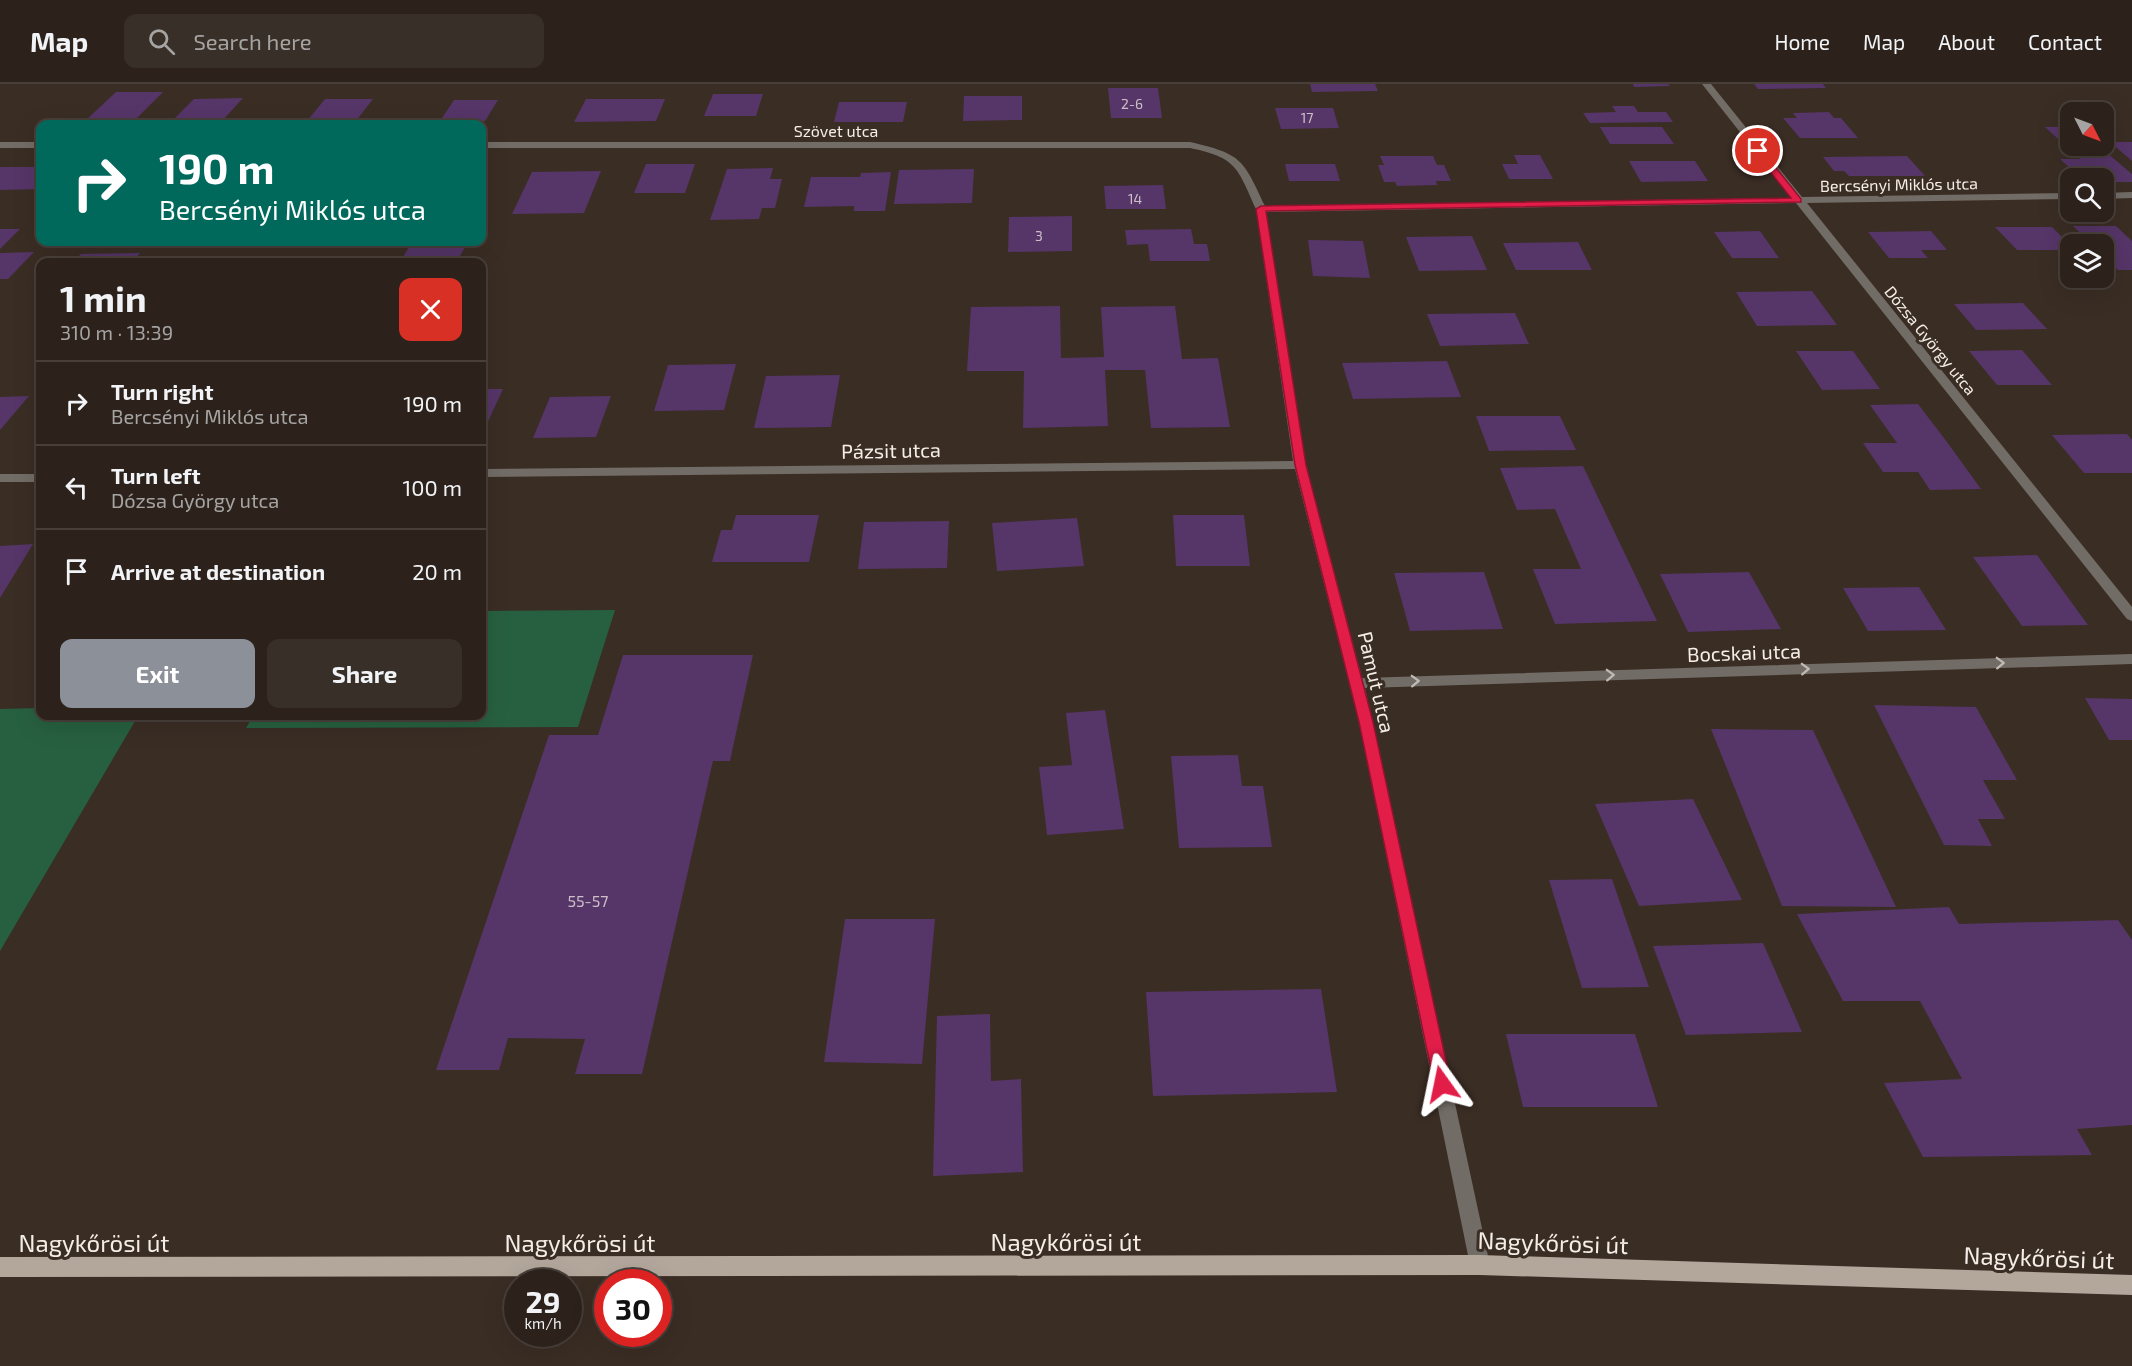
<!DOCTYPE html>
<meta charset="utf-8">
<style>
:root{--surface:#2c221b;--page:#382f28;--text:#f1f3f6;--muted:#a6a4a3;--line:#483f3a;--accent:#8c9099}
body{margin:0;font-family:"Exo 2",sans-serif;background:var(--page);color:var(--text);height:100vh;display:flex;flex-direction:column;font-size:22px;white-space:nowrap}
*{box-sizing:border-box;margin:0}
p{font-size:20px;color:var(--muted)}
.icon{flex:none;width:33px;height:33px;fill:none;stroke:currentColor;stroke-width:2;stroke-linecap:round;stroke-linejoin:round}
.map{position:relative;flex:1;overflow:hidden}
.drawer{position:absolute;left:36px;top:174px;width:450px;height:462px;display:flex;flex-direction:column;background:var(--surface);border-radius:12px;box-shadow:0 6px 24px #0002,0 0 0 2px var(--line)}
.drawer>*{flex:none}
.top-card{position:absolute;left:36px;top:36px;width:450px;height:126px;border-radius:12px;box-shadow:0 6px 24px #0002,0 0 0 2px var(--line);background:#00695c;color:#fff;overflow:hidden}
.needle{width:39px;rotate:132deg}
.controls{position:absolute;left:2060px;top:18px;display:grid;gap:12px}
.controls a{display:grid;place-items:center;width:54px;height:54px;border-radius:12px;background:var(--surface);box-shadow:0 6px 24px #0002,0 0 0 2px var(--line);font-size:30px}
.speed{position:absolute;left:504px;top:1185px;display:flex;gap:12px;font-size:30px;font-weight:700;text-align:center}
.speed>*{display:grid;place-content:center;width:78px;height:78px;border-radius:50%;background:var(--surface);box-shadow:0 6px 24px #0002,0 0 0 2px var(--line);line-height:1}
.speed small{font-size:15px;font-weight:400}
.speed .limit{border:9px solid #d22;background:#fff;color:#111}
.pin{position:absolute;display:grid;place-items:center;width:51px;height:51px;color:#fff;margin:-26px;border:3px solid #fff;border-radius:50%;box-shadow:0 2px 6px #0007}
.me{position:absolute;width:66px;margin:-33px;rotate:348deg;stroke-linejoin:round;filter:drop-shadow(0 0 4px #0008)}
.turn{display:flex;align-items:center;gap:21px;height:126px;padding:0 24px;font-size:27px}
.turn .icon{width:78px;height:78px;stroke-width:2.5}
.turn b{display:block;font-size:42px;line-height:51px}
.round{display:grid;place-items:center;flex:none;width:63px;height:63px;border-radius:12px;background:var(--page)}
.overview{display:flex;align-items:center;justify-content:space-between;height:102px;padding:0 24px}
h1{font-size:36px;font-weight:700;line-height:45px}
.button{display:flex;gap:12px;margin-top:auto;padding:12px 24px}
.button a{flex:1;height:69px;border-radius:12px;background:var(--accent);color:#fff;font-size:24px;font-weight:700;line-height:69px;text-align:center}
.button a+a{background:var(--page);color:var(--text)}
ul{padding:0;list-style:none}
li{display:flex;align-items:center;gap:18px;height:84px;padding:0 24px;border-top:2px solid var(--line)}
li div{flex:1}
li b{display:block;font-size:22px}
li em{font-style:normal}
header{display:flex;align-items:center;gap:36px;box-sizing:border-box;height:84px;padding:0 30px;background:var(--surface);border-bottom:2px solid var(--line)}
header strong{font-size:28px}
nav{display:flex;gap:33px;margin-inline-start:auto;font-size:21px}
.search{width:420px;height:54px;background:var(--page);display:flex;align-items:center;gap:15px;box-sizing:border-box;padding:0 21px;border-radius:12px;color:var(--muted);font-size:22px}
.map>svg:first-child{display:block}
.green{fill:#276040}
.building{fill:#563568}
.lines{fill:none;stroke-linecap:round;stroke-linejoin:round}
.minor{fill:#726c66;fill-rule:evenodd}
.major{fill:#b3a79c;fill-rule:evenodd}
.oneway{stroke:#c1b9b3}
.route{fill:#e11d48;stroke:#92132f;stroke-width:1.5}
.labels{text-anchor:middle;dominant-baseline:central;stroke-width:6;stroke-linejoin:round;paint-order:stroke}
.far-number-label{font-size:14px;fill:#cdbfc7}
.far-street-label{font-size:16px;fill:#f5ede7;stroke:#3a2d24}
.number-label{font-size:16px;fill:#cdbfc7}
.street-label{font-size:20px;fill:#f5ede7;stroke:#3a2d24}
.near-street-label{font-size:24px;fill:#f5ede7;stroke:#3a2d24}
</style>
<header>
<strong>Map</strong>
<div class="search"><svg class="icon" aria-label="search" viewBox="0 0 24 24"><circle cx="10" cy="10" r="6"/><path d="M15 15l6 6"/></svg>Search here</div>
<nav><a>Home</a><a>Map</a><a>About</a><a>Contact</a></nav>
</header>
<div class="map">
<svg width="2132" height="1282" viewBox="0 0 2132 1282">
<rect width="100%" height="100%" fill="#3a2d24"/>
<path class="green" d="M615,526L578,643L246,644L253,632H482V527Z
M40,624V632H138L0,867V625Z"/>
<path class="building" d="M1310,0H1375L1378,7L1312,8Z
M1633,0H1668L1670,2L1634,3Z
M1754,0H1823L1826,4L1758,5Z
M1108,4H1158L1162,34H1111Z
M116,8H163L134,37H85Z
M713,10H763L756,32H704Z
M964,12H1022V36L963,37Z
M243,14L224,35L173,36L194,15Z
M325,15H373L356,37H307Z
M586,15H665L656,37L574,38Z
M454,16H498L485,37H440Z
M839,18H907L903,38H834Z
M1612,22H1634L1638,28H1666L1673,38L1590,39L1583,29L1616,28Z
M1275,24H1333L1339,44L1281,45Z
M1829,28L1834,34H1841L1858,54H1800L1783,34H1797L1793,29Z
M1600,43H1662L1674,60H1610Z
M2045,43H2070V62H2099L2132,90V98H2103V94H2081L2060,75H2080Z
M2110,58H2132V77Z
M1514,71H1540L1553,95H1509L1502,80H1518Z
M1380,72H1433L1437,81H1444L1451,97H1436L1437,101L1397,102L1395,98H1384L1378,81H1384Z
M1907,72L1925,92H1849L1844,87H1834L1823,73Z
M1629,77H1695L1708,97L1641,98Z
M646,80H695L685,109H634Z
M1285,80H1335L1340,97H1289Z
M0,83H40V105L0,106Z
M773,84L770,95H782L775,124H762L759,135L710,136L727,85Z
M974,85L972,119L894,120L899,86Z
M601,87L584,129L512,130L532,88Z
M891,88L885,127H854V122L804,123L811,93H860L861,89Z
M1163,101L1166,125H1106L1104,102Z
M1072,132V167L1008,168L1009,133Z
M2073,142H2116L2132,157V186H2118L2103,171V160H2092Z
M1995,143H2052L2070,161V166H2017Z
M0,145H20L0,165Z
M1191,145L1194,160H1207L1210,177H1150L1148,160L1127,161L1125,146Z
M1760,147L1779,174H1732L1714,148Z
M1931,147L1947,166H1921L1928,174H1889L1868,148Z
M1472,152L1487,186L1419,187L1406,153Z
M1308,156L1363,157L1370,194L1313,192Z
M412,158H468L460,172L403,173Z
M1578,158L1592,186H1516L1503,159Z
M34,168L8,195H0V169Z
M140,169L132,178H73L81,170Z
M1812,207L1837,241L1757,242L1736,208Z
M2023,219L2047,245L1976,246L1954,220Z
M1060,222L1061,274L1104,273L1101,223L1175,222L1182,275L1218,274L1230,343L1151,344L1145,286H1105L1108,342L1023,344L1024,287H967L971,223Z
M1515,229L1529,260L1440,262L1427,230Z
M2022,266L2052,301H1997L1969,267Z
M1796,267H1853L1880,305L1822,306Z
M1447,277L1461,313L1353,315L1342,279Z
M736,280L724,326L654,327L668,281Z
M840,291L831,343L754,344L766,292Z
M482,305H503L485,344H482Z
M29,312L0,346V313Z
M611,312L596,353L533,354L550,313Z
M1918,320L1947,358L1981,405L1930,406L1918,388H1883L1863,359H1897L1870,321Z
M1476,332H1560L1576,366L1489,367Z
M2127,350L2132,356V389H2084L2052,351Z
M1583,382L1657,537L1555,540L1533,485H1581L1555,425L1517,426L1500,384Z
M736,431H819L809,478H712L721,446H732Z
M1173,431H1244L1250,482H1176Z
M1077,434L1084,482L997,487L992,439Z
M949,437L947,484L858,485L864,438Z
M33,460L0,514V462Z
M2037,471L2088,541L2022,542L1973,473Z
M1484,488L1503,545L1410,547L1394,489Z
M1749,488L1781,545L1688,548L1660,490Z
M1919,503L1946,546L1868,547L1843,504Z
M623,571H753L730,677H713L642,990H575L585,955L508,954L499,986H436L549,651H598Z
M2085,614L2132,615V656H2109Z
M1874,621L1976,623L2017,696H1983L2005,735H1978L1992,762L1944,761Z
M1105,626L1124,745L1047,751L1039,683L1072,681L1066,629Z
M1711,645L1813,646L1896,823L1782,822Z
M1238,671L1242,702H1263L1272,763L1179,764L1171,672Z
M1693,715L1742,816L1639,822L1595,720Z
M1612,795L1649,903L1582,904L1549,796Z
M1949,823L1959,840L2118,836L2132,856V1041L2077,1045L2092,1071L1923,1073L1884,999L1962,995L1920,917H1843L1797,830Z
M845,835H935L922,980L824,978Z
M1763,859L1802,948L1686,951L1653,862Z
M1321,905L1337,1008L1153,1012L1146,908Z
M990,930L991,997L1021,995L1023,1088L933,1092L937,932Z
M1506,950H1635L1658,1023H1523Z"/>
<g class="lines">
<path class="minor" d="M1702,0H1711L1802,113L2070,109V115L1807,119L2132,523V537L2127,535L1796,119L1266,128L1306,381L1362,594L2132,570V580L1365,604L1490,1181L1487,1188L1480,1191L1473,1188L1470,1181L1359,638L1295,385L482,393V385L1293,377L1256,125C1237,83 1237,74 1190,64H482V58H1190C1242,70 1243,75 1265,122L1792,114Z
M0,58H40V64H0Z
M2132,108V114L2103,115V109Z
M0,390H40V398H0Z"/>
<path class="major" d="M1480,1171L2132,1191V1211L1480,1191L0,1193V1173Z"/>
</g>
<defs><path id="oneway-chevron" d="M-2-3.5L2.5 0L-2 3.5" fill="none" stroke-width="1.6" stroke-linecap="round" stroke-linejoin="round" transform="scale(1.5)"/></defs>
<g class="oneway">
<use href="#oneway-chevron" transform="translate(2000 579) rotate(-2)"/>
<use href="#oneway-chevron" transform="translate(1805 585) rotate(-2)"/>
<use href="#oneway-chevron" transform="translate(1610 591) rotate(-2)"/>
<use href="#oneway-chevron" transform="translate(1415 597) rotate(-2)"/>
</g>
<path class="route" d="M1758,64L1761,65L1801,115V118L1266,127L1306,381L1373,638L1451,1000L1448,1006L1442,1008L1436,1006L1434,1000L1359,638L1295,381L1256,125L1261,122L1791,114L1754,67Z"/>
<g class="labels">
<g class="far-number-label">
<text x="1132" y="19">2-6</text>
<text x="1307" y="33">17</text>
<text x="1135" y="114">14</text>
<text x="1039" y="151">3</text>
</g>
<g class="far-street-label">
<text x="836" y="46">Szövet utca</text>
<text transform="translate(1899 100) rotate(-1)">Bercsényi Miklós utca</text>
<text transform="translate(1931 256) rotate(51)">Dózsa György utca</text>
</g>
<g class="number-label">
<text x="588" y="816">55-57</text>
</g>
<g class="street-label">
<text transform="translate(891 366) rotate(-1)">Pázsit utca</text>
<text transform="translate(1744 568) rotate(-2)">Bocskai utca</text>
<text transform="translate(1377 598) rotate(77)">Pamut utca</text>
</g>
<g class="near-street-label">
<text x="1066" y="1157">Nagykőrösi út</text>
<text x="94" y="1158">Nagykőrösi út</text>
<text x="580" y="1158">Nagykőrösi út</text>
<text transform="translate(1553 1158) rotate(2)">Nagykőrösi út</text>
<text transform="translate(2039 1173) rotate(2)">Nagykőrösi út</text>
</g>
</g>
</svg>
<div class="controls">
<a><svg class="needle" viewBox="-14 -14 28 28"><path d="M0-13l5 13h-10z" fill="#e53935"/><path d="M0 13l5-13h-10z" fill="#a6a4a3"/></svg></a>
<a><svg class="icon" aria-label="search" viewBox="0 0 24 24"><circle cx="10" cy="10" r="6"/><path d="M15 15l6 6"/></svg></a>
<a><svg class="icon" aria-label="layers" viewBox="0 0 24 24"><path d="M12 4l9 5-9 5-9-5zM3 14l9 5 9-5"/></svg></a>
</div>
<div class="speed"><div>29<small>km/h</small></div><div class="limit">30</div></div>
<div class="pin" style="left:1758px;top:67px;background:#d93025"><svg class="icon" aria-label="arrive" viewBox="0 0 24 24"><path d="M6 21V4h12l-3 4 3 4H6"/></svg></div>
<svg class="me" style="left:1442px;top:1000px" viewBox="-20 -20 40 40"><path d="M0-17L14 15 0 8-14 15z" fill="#e11d48" stroke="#fff" stroke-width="4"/></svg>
<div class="top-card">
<div class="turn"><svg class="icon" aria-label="right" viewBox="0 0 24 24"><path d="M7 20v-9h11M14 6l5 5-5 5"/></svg><div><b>190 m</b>Bercsényi Miklós utca</div></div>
</div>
<section class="drawer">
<div class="overview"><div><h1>1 min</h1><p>310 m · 13:39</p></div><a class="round" style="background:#d93025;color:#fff"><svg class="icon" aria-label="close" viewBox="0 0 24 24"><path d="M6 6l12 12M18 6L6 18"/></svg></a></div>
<ul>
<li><svg class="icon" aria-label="right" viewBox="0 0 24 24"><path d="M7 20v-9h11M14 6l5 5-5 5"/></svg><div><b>Turn right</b><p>Bercsényi Miklós utca</p></div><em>190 m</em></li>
<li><svg class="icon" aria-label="left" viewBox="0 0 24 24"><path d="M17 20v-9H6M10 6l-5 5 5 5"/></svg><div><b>Turn left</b><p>Dózsa György utca</p></div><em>100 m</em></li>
<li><svg class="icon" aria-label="arrive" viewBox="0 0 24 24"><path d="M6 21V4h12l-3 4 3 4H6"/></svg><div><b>Arrive at destination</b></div><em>20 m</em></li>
</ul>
<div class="button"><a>Exit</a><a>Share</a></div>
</section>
</div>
